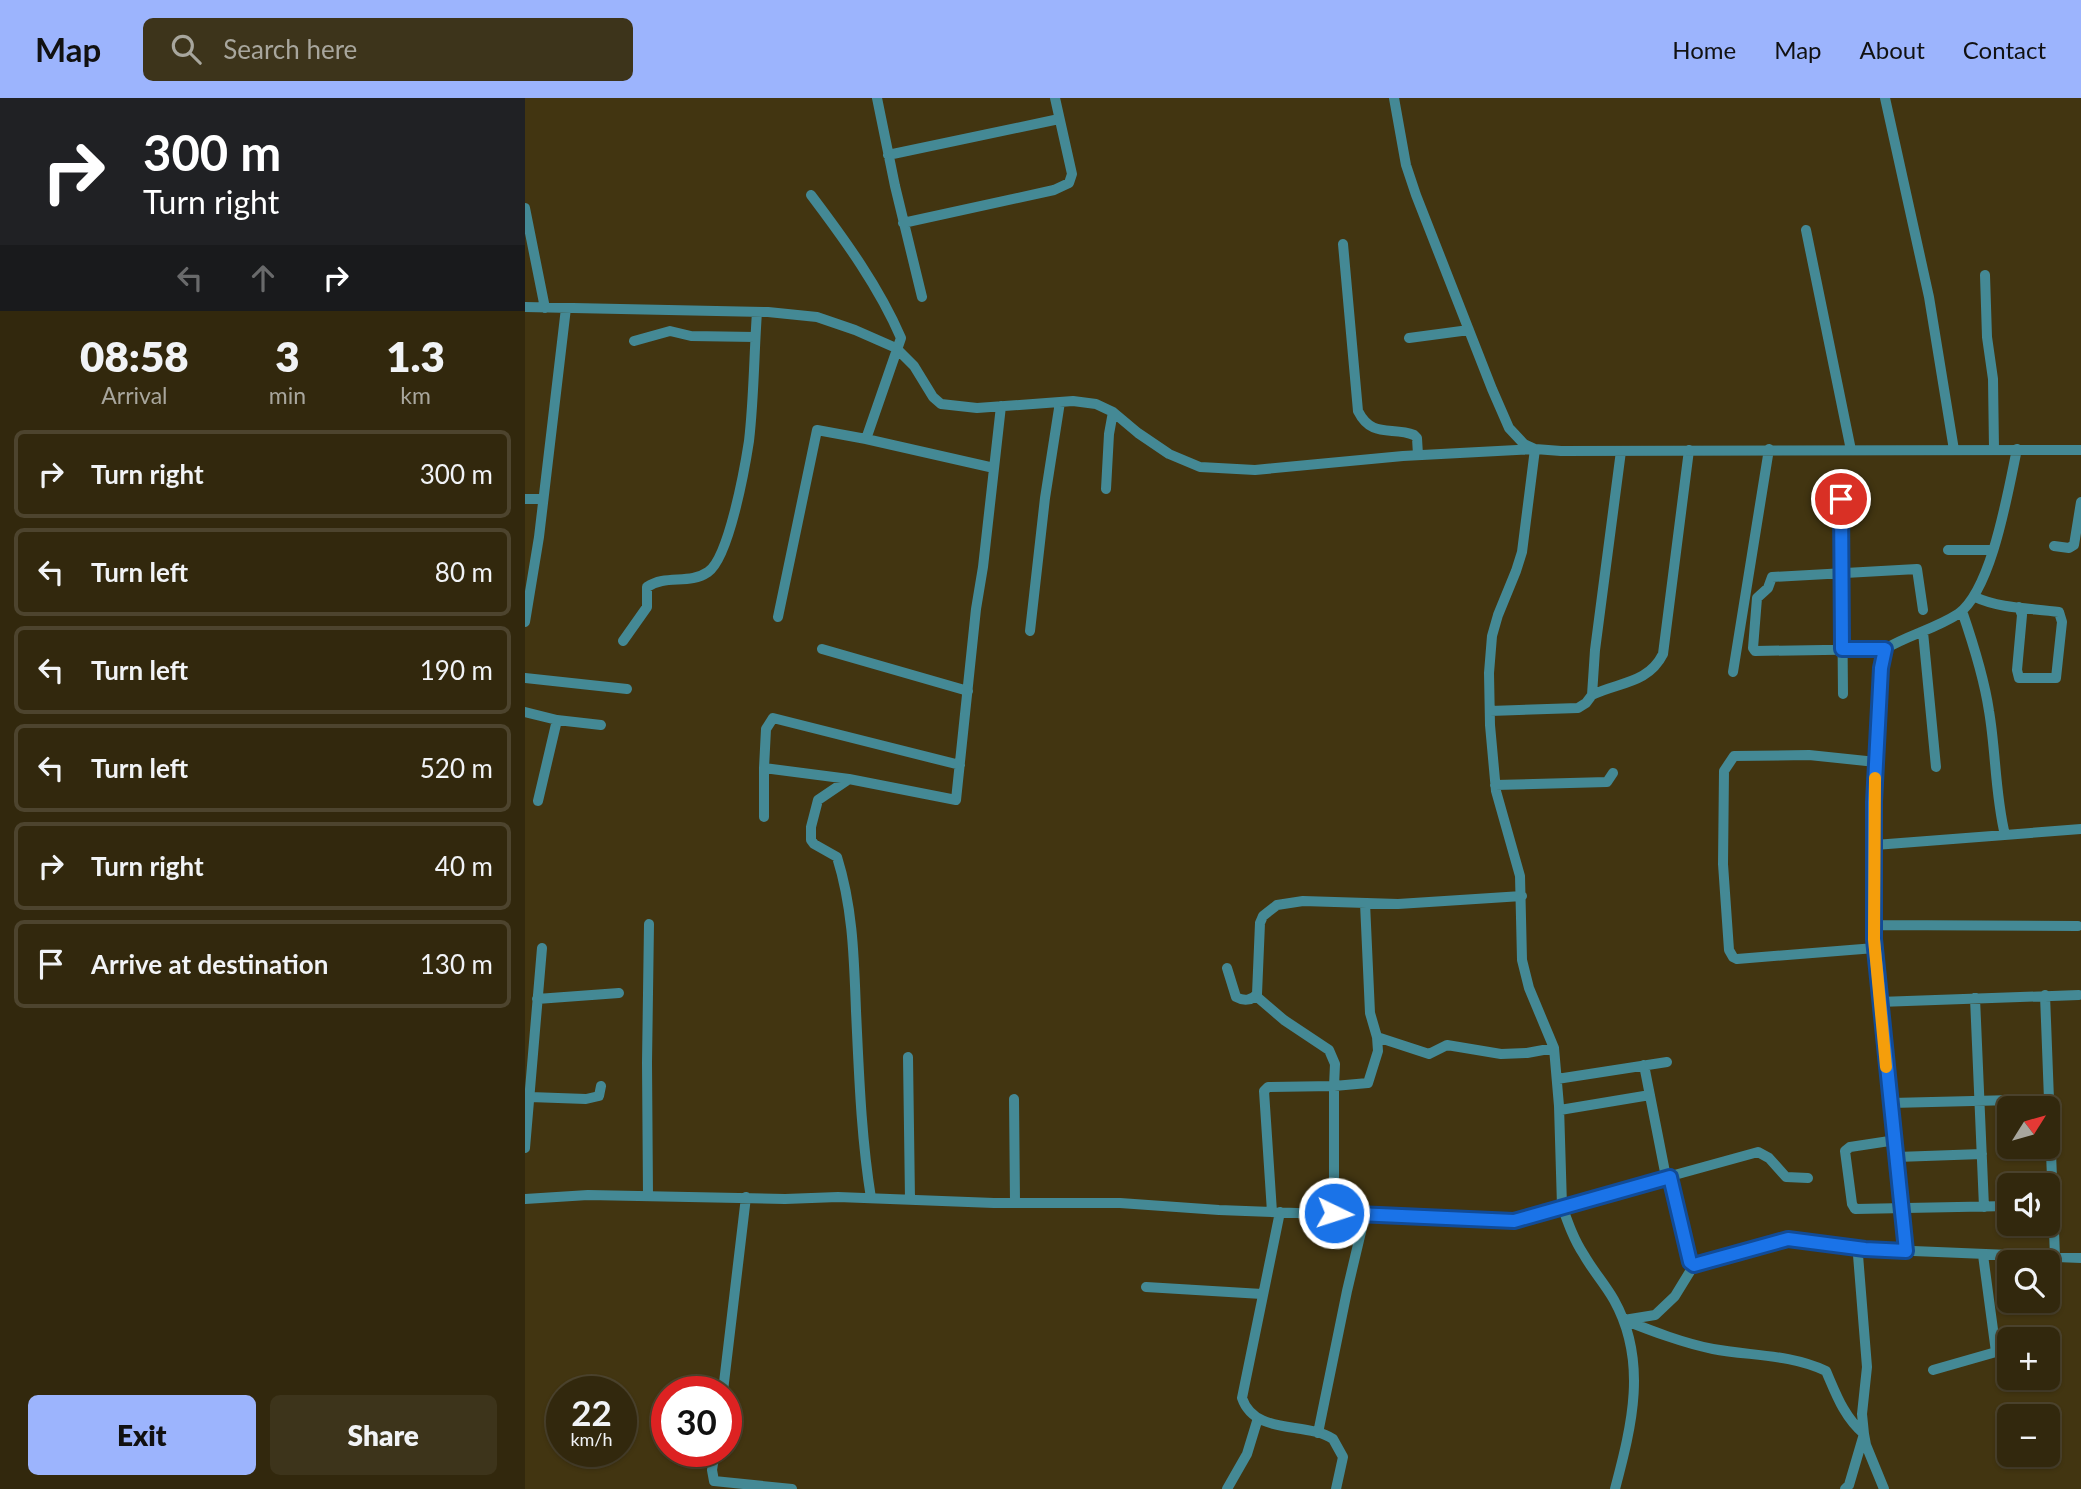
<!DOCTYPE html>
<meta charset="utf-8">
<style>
:root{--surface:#32280d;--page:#3d341b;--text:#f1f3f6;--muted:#a8a69d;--line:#4d442e;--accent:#9cb4fd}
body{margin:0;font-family:Lato,sans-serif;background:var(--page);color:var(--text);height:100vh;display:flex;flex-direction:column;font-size:26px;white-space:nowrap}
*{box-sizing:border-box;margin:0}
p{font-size:23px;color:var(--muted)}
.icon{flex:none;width:38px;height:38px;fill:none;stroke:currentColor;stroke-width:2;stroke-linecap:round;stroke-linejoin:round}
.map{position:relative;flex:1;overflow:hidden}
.drawer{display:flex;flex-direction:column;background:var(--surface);width:525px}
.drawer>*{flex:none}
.banner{background:#202124;color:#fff;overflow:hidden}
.needle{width:46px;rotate:53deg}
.fabs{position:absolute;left:1472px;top:998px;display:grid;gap:14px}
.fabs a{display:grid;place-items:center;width:63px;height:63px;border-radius:10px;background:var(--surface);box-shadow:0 2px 5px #0004,0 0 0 2px var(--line);font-size:35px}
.speed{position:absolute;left:21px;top:1278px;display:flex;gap:14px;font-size:35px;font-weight:700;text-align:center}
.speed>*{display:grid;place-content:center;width:91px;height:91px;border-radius:50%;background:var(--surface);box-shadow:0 2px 5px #0004,0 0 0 2px var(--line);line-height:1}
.speed small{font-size:18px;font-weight:400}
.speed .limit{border:10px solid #d22;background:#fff;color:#111}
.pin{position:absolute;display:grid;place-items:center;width:60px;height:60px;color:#fff;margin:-30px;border:4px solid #fff;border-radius:50%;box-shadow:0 2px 7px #0007}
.me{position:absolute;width:77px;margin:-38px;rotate:94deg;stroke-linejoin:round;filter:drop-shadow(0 0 5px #0008)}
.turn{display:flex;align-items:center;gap:24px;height:147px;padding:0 28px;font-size:32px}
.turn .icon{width:91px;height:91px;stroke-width:2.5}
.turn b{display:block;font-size:49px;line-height:60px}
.lanes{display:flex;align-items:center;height:66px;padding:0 28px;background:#0003;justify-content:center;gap:35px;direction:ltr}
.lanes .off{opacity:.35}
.eta{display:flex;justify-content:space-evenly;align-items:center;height:119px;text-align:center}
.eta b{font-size:42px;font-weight:800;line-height:49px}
.button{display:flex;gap:14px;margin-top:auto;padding:14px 28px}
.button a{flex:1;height:80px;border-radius:10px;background:var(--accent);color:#111;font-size:28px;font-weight:800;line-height:80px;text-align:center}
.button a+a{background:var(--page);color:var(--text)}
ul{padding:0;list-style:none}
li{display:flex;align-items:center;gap:21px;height:88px;margin:0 14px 10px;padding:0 14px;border:4px solid var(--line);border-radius:10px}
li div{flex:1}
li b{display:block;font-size:26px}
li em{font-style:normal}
header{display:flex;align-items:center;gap:42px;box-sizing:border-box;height:98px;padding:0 35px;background:var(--accent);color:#111}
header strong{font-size:33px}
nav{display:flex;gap:38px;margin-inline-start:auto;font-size:24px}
.search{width:490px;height:63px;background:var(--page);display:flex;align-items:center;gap:18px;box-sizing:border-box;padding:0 24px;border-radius:10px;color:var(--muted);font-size:26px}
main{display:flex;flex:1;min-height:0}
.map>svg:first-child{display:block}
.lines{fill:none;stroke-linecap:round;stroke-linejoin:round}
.minor{stroke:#448995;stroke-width:10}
.route-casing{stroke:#114b97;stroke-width:18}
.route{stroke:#1a73e8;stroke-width:12}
.slow{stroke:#f59e0b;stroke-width:12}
</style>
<header>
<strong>Map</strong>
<div class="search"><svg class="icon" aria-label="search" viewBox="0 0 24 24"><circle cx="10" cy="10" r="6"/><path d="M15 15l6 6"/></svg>Search here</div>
<nav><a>Home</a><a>Map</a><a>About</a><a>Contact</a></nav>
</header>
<main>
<section class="drawer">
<div class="banner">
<div class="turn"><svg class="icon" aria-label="right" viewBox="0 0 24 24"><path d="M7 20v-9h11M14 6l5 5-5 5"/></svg><div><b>300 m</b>Turn right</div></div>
<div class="lanes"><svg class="icon off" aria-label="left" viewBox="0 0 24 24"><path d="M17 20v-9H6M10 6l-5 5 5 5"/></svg><svg class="icon off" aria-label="ahead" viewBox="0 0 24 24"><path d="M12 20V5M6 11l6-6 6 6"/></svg><svg class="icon" aria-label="right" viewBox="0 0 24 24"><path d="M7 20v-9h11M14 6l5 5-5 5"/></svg></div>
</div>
<div class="eta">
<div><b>08:58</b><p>Arrival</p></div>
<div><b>3</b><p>min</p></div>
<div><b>1.3</b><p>km</p></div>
</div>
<ul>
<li><svg class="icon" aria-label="right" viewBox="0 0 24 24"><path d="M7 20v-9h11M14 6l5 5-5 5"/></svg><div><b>Turn right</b></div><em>300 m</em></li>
<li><svg class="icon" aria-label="left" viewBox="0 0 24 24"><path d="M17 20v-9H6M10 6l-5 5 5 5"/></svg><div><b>Turn left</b></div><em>80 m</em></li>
<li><svg class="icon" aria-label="left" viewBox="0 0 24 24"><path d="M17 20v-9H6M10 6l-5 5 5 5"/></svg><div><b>Turn left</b></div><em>190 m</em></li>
<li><svg class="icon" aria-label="left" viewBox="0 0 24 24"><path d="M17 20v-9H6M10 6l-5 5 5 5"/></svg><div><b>Turn left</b></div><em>520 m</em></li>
<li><svg class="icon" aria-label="right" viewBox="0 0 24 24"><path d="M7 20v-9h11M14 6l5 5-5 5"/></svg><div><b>Turn right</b></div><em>40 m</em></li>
<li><svg class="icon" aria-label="arrive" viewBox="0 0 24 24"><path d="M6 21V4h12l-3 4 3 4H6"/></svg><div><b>Arrive at destination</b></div><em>130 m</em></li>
</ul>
<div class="button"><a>Exit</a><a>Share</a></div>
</section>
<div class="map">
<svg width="1556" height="1391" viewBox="0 0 1556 1391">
<rect width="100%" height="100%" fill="#423511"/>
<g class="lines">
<path class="minor" d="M352,0L370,88L397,199
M869,0L881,67L891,97L967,291L984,330L999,346L1010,351L1036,353L1556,352
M1360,0L1404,199L1429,352
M363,57L534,21
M286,97C320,142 354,189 376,240L341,341
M0,110L20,210
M378,125L529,92L544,85L547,76L530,0
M1281,132L1326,352
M818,146L833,313C847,341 867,328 889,337L892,340L893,357
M1460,177L1462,239L1468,281L1469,351
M0,209L243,214L292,219L330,232L371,250L389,268L408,299L416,306L452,310L548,303L571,306L588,314L613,335L644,356L675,369L730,372L878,358L1010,351L997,454L991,473L973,517L967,538L964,575L965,627L971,693L995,778L997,862L1004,890L1029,950L1034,1008L1037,1108L1233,1054L1244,1060L1261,1079L1283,1080
M884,240L944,232
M109,243L145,233L166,238L230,239
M1316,377L1318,596
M581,391L584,336L588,314
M0,401H18
M1529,448L1544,450L1549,447L1556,404
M1423,452H1467
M1450,499C1476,511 1506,510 1534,514L1537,524L1531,580H1494L1492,572L1497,517L1494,509
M1437,513C1448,545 1459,579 1464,613C1471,654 1470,696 1480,737
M253,519L292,332L341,341L469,370
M0,524L14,439L41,210
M505,533L520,400L535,304
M1398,534L1411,669
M98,543L122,509V489C141,476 164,487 183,474C204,460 220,369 224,343C229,300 229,256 232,214
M297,551L443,593
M1360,551L1230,553L1228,550L1232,500L1243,490L1247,479L1392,471L1398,512
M1208,574L1244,351
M0,580L102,591
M1067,597C1093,584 1123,586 1138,556L1164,352
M965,613L1053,610L1061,605L1067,597L1070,552L1096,353
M0,614L32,622L76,627
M239,670L241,631L248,620L435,667
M324,681L293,702L286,729V742L289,746L312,759C328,810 329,860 331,913C334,975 336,1038 346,1100
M970,687L1082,684L1088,675
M13,703L32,622
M239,719V670L324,681L431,702L451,511L458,469L476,308
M1350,747L1556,731
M840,805L845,915L852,939
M1349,827L1553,828
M1350,850L1212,861L1208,859L1204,852L1198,766L1199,673L1209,658L1284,657L1351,664
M702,870L711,899C718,903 727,903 732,896L735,825L738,818L752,807L778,803L873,806L997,798
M1520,897L1530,1159
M731,898L759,922L804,952L810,966L809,988L743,989L739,993L747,1114
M1450,900L1459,1109
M12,901L94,895
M1354,904L1554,897
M383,959L385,1102
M1119,967L1140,1074L1145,1079L1167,1166H1177L1263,1141L1340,1151
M1032,981L1142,964
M5,999L61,1001L74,998L76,988
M489,1001L490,1105
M1366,1005L1524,1001
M1035,1012L1125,997
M1371,1042L1325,1049L1320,1053L1327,1106L1330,1111L1484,1108
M0,1050L17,850
M1372,1059L1457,1056
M123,1098L122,965L124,826
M0,1101L63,1097L260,1101L313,1099L469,1105H595L694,1112L982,1123L1003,1121L1037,1108C1043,1125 1049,1142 1059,1157C1068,1173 1080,1186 1089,1202C1123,1263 1107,1327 1090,1391
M755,1114L717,1300C730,1338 781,1323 808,1341L818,1359L811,1391
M809,1115V988L843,985L853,953L852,939L904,956L922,947L976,956L1002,955L1029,950
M1381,1153L1349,841V704L1356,570L1360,551C1383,537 1410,531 1433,516C1467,492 1483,393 1492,351
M621,1189L737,1196
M1099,1222C1127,1233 1158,1245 1188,1251C1226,1258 1265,1256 1301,1273C1311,1296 1319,1319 1339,1336L1324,1387L1320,1391
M1099,1222L1130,1217L1150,1198L1169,1167
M1471,1254L1484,1251
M1408,1272L1471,1254L1458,1157
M198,1293L221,1099
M793,1335L822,1193L840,1117
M190,1353L187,1372L189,1383L267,1391
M702,1391L722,1356L733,1320
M1359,1391L1341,1347L1339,1336L1337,1316L1342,1269L1333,1157L1340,1151L1556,1160"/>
</g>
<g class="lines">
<defs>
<path id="route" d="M809,1115L989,1123L1145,1079L1165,1164L1169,1167L1263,1141L1340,1151L1381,1153L1349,841V704L1356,570L1360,551H1317L1316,401"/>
</defs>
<use href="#route" class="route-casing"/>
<use href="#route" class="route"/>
<path class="slow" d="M1350,680L1349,841L1361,969"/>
</g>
</svg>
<div class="fabs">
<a><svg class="needle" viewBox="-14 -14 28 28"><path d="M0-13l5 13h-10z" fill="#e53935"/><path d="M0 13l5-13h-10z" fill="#a8a69d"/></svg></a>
<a><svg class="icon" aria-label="sound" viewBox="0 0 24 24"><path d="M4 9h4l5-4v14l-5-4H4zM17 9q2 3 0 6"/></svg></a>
<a><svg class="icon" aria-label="search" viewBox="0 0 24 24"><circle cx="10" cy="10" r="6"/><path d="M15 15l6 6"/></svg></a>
<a>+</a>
<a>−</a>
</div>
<div class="speed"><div>22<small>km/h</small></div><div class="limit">30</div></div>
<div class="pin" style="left:1316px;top:401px;background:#d93025"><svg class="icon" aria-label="arrive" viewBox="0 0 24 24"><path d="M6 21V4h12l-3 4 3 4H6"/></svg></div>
<svg class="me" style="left:809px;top:1115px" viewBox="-20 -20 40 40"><circle r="17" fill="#1a73e8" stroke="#fff" stroke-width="3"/><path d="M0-11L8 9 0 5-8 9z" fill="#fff"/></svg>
</div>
</main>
